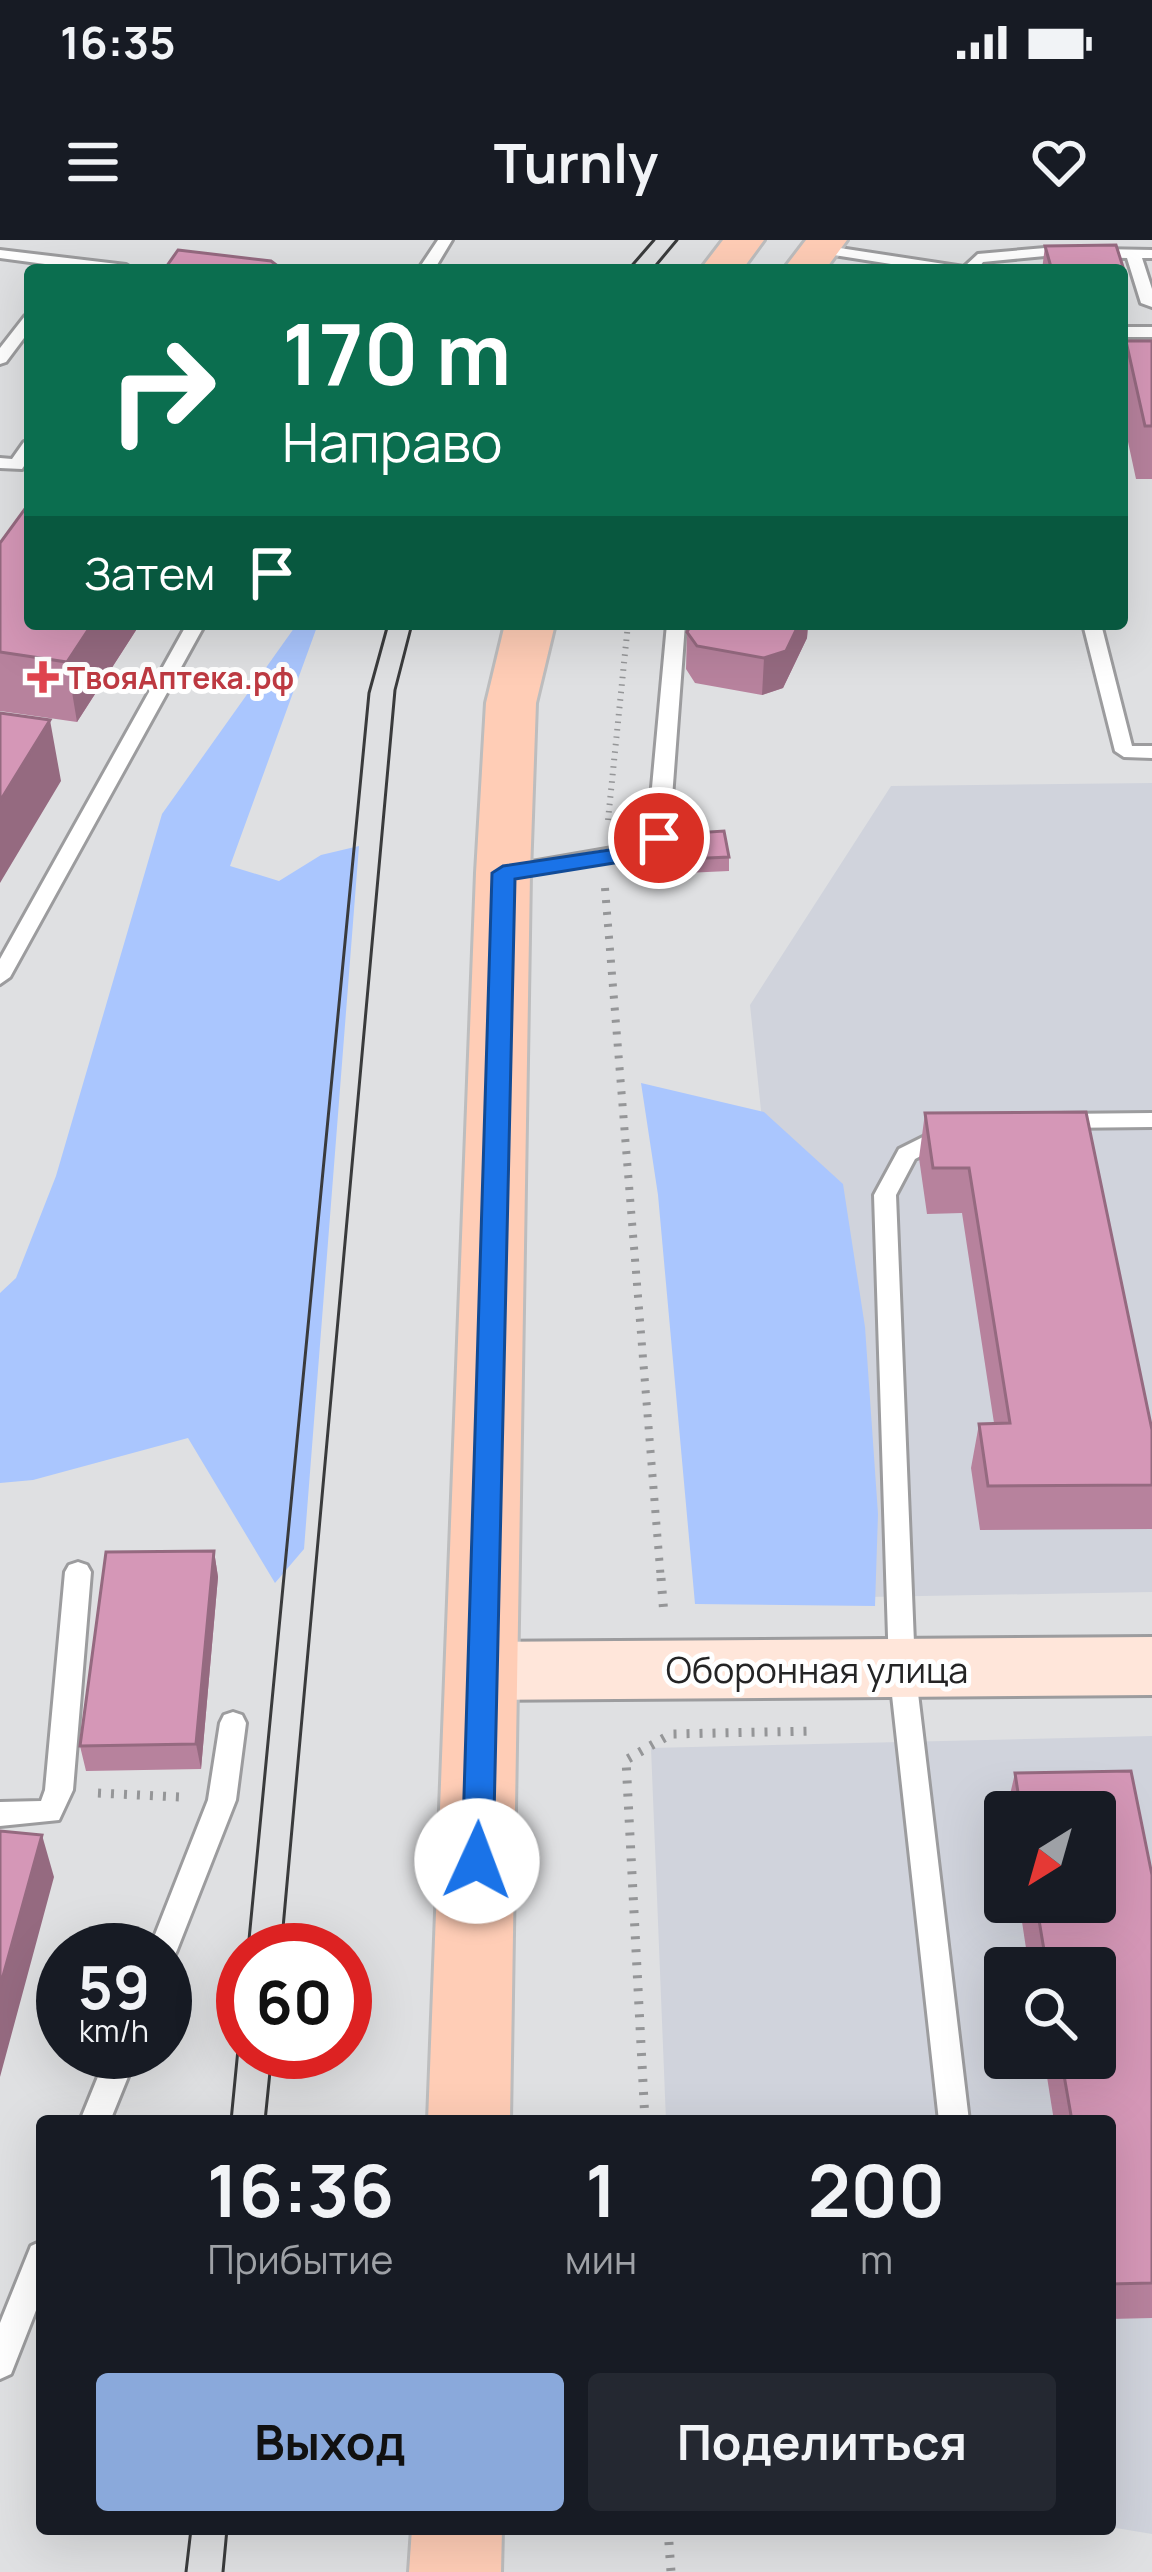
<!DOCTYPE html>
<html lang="ru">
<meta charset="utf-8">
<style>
:root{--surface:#171b24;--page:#242831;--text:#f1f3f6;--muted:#9ea1a6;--accent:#8aa9db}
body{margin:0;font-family:Manrope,sans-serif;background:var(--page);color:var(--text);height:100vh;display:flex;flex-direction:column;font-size:45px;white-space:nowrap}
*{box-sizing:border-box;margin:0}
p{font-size:39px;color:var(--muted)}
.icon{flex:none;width:66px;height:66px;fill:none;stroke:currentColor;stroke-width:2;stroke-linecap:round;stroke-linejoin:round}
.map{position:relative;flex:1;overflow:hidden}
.drawer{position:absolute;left:36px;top:1875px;width:1080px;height:420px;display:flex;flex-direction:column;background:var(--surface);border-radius:12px;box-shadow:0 12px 48px #0002}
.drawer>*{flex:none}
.hud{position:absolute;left:24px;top:24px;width:1104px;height:366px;border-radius:12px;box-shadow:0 12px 48px #0002;background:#0b6e4f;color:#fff;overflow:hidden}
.needle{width:78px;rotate:217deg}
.controls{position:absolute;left:984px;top:1551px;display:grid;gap:24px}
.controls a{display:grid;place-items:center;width:132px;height:132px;border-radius:12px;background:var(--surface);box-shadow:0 12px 48px #0002;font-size:60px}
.speed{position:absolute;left:36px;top:1683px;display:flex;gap:24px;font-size:60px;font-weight:700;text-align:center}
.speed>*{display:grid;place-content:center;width:156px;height:156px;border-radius:50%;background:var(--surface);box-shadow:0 12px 48px #0002;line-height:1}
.speed small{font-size:30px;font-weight:400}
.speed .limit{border:18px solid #d22;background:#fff;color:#111}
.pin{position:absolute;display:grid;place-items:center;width:102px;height:102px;color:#fff;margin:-51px;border:6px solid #fff;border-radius:50%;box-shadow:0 3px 12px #0007}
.me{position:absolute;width:132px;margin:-66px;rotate:2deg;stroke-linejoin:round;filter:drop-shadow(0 0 9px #0008)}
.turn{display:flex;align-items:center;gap:42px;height:252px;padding:0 60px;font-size:54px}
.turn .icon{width:156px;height:156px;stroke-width:2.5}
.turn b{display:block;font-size:84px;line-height:102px}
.then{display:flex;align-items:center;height:114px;padding:0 60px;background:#0003;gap:24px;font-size:45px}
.eta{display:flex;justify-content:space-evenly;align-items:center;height:204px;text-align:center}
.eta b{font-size:72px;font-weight:700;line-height:84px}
.cta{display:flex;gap:24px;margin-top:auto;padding:24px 60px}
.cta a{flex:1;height:138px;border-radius:12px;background:var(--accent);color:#111;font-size:48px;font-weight:700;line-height:138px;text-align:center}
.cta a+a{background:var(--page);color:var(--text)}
.status{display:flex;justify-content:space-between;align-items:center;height:84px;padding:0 60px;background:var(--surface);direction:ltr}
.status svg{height:33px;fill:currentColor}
header{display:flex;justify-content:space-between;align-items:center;height:156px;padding:0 60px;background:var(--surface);font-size:54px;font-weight:700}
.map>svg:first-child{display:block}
.built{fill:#d0d3dc;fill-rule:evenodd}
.green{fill:#aac6fe}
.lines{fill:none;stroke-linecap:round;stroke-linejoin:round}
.lane-casing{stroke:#9c9c9e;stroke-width:6}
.secondary-casing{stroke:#9c9c9e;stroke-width:6}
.primary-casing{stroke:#bdbdbe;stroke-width:6}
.path-far2{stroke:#959698;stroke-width:6;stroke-dasharray:1.5 6;stroke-linecap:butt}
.path-far1{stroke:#959698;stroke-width:8;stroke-dasharray:3 9;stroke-linecap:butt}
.path{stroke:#959698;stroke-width:9;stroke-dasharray:3 10;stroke-linecap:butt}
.lane{fill:#fff;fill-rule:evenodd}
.secondary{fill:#ffe6da;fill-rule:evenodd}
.primary{fill:#ffcdb6;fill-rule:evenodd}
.tram{stroke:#3a3b3c;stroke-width:3}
.wall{fill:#b7829d}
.shaded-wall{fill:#956a80}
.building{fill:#d597b7;stroke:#956a80;stroke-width:3}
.route{fill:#1a73e8;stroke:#114b97;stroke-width:3}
.health-dot{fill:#e0444e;stroke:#fff;stroke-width:4.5}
.labels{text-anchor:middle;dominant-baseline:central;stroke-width:10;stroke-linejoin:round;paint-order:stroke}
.far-health-label{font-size:30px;font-weight:bold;fill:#be3a42;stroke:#fff;text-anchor:start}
.street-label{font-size:36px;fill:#242425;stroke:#fff}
</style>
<div class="status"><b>16:35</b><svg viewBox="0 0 49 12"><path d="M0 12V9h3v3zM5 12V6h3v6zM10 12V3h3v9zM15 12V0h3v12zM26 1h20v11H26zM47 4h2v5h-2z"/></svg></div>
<header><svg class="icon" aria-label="menu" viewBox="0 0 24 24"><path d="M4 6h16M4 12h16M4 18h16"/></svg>Turnly<svg class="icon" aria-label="heart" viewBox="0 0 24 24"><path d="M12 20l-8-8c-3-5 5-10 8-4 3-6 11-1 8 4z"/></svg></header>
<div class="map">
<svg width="1152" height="2332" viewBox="0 0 1152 2332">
<rect width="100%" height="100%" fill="#dfe0e2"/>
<path class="built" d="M1152,543V1352L812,1358L750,765L891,546Z
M1152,1496V2294L1110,2287V1881H666L651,1508ZM1005,1572H1095V1662H1005ZM1005,1728H1095V1818H1005Z"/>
<path class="green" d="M297,384H318L230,626L279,641L321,615L359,606L304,1309L275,1343L188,1198L33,1240L0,1243V1053L16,1038L56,936L162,574Z
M641,843L764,872L843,944L865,1087L878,1274L875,1366L695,1364L658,955Z"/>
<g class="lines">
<defs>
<path id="lane" d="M438,0H452L434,30H418Z
M820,5L964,27L978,14L1045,8L1152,10V18H1142L1152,49V67L1141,63L1127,18L1045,16L983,22L977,30H929L815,12V6Z
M0,10L126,25L134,30H90L0,18Z
M30,74V90L6,122L0,124V108L25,76Z
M1122,87H1152V97H1122Z
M30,200V217L22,229L0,228V218L12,219L24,202Z
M187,384H205L10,737L0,744V719Z
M667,384H685L669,598L661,611L496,637L493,633L503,627L647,602Z
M1083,384H1101L1132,506H1152V518L1124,517L1115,511Z
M1152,873V887L1059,888L1048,881L1059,874Z
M949,884L957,887L960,892L957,897L915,919L896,955L915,1428L969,1881H939L889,1428L874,955L899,909Z
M78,1322L87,1325L91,1332L73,1550L59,1580L0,1586V1562L41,1561L45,1550L65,1332L69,1325Z
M233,1472L242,1475L246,1483L236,1560L177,1710L173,1719L165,1722V1710H149L208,1560L220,1483L224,1475Z
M108,1812H138L110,1881H80Z
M42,2001V2055L11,2134L0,2139V2083L31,2006Z"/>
<path id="secondary" d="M1152,1397V1455L483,1460L458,1452L447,1431L458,1410L483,1402Z"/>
<path id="primary" d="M723,0H764L742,30H700Z
M806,0H847L825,30H783Z
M505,384H555L536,463L530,633L510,1881H428L476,633L486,463Z
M412,2289H502L501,2332H409Z"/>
</defs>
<use href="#lane" class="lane-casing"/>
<use href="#secondary" class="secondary-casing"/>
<use href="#primary" class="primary-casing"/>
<path class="path-far2" d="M608,580L628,384"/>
<path class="path-far1" d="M605,648L661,1341"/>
<path class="path" d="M661,1338L664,1375
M98,1553L179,1557
M645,1881L626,1520L671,1494L815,1491
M668,2289L671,2332"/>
<use href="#lane" class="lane"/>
<use href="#secondary" class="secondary"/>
<use href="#primary" class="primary"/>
<path class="tram" d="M628,30L654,0
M652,30L677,0
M248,1710L369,453L388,384
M281,1710L395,450L412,384
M231,1881L243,1758
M265,1881L272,1812
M186,2332L191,2289
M223,2332L227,2289"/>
</g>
<path class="wall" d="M1045,6L1123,27L1122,30H1042Z
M1126,101H1152V239H1136L1122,174V125Z
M30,238V384H140L77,482L0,471V303L29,263L26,244Z
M691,384H808L807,398L783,448L762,455L695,443L686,429L687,392Z
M680,594L729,617V631L685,633L680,608Z
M1086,872L1152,1190V1289L980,1290L971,1228L979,1184L994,1183L962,973L927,974L919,918L925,873Z
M214,1311L218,1337L201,1529L86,1531L80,1506Z
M1131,1531L1152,1635V2078L1110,2079V1881H1054L1044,1818H1095V1728H1029L1019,1662H1095V1572H1006L1015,1533Z"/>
<path class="shaded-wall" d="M92,384H140L77,482L67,422Z
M799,384H808L807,398L783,448L762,455L764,418Z
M50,480L61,541L0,643V561Z
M214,1311L218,1337L201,1529L196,1504Z
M42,1595L54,1637L0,1837V1747Z"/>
<path class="building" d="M1116,5L1123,27H1051L1045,6Z
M178,10L271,21L283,30H164Z
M1126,101H1152V186H1145Z
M30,262V384H92L67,422L0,412V303Z
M691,384H799L786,411L764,418L697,406L687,392Z
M0,473L50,480L0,561Z
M724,591L729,617L686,619L680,594Z
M1086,872L1152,1190V1245L988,1246L979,1184L1010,1183L969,928H933L925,873Z
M214,1311L196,1504L80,1506L106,1312Z
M1131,1531L1152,1635V2043L1110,2044V1881H1072L1061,1818H1095V1728H1047L1036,1662H1095V1572H1021L1015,1533Z
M0,1591L42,1595L0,1747Z"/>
<path class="route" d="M651,593L670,598L651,617L515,639L493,1621L488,1631H466L462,1621L492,633L503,626L636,606Z"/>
<path class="health-dot" d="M37 419h12v12h12v12h-12v12h-12v-12h-12v-12h12z"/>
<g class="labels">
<g class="far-health-label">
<text x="67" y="437">ТвояАптека.рф</text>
</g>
<g class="street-label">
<text x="817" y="1429">Оборонная улица</text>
</g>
</g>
</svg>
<div class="controls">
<a><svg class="needle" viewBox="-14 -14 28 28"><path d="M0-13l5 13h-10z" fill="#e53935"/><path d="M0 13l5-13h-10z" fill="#9ea1a6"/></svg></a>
<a><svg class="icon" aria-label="search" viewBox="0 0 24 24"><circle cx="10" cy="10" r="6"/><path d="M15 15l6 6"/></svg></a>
</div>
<div class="speed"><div>59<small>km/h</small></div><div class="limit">60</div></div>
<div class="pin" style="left:659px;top:598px;background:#d93025"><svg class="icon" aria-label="arrive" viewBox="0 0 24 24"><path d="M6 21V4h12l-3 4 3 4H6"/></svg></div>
<svg class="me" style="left:477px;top:1621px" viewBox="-20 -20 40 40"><circle r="19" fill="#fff"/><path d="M0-13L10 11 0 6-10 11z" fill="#1a73e8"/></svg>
<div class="hud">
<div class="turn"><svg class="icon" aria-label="right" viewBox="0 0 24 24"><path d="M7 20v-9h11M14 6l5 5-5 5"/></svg><div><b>170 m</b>Направо</div></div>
<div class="then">Затем<svg class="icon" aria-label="arrive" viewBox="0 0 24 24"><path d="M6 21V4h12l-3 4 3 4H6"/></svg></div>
</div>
<section class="drawer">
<div class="eta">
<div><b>16:36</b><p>Прибытие</p></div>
<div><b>1</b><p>мин</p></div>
<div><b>200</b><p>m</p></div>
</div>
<div class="cta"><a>Выход</a><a>Поделиться</a></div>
</section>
</div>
